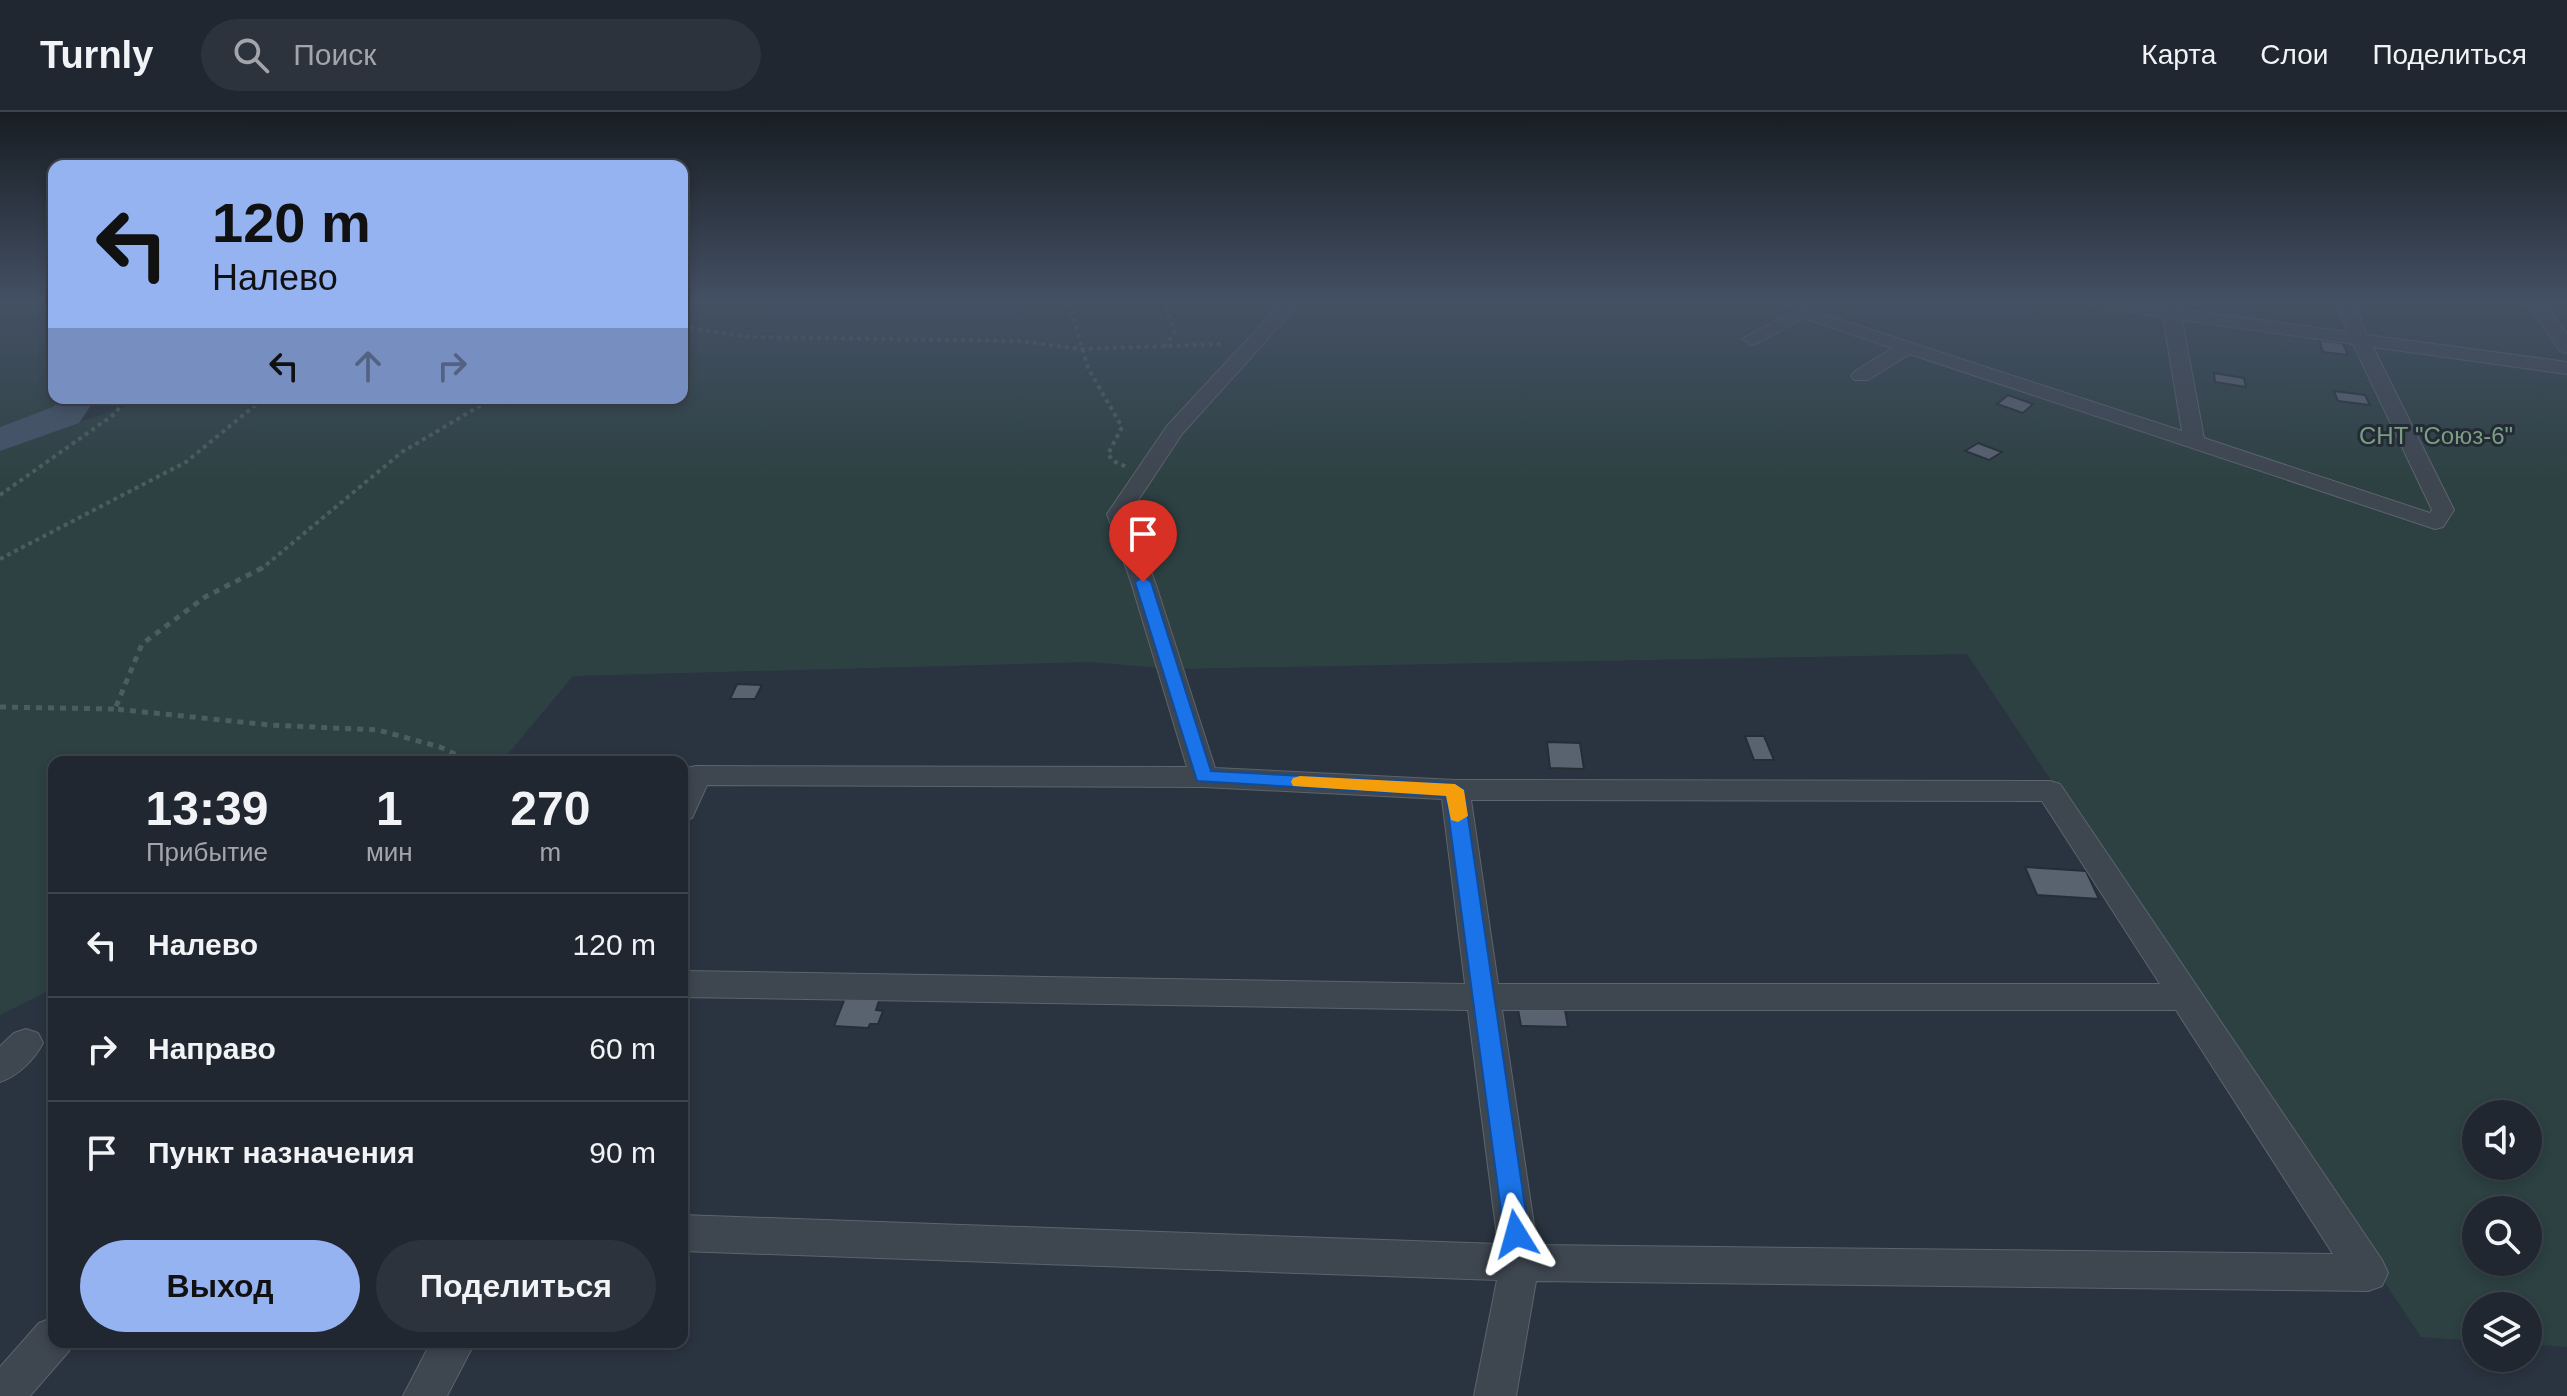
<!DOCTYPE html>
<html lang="ru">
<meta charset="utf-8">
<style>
:root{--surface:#202730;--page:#2d333c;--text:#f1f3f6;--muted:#a2a5ab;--line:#3d444c;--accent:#95b2f1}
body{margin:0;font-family:Helvetica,sans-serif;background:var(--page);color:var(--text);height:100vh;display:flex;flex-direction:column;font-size:30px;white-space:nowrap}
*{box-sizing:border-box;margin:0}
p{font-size:26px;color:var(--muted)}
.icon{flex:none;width:44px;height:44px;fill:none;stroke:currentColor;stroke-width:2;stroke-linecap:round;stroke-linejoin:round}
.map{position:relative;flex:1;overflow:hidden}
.details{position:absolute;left:48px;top:644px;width:640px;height:592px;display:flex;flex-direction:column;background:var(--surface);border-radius:16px;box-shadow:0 4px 12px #0003,0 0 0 2px var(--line)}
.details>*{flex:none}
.banner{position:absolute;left:48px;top:48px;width:640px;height:244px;border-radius:16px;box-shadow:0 4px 12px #0003,0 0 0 2px var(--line);background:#95b2f1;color:#111;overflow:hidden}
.buttons{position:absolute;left:2462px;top:988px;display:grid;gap:16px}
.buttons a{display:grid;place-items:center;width:80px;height:80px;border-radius:50%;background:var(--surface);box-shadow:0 4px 12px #0003,0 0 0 2px var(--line);font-size:40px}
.pin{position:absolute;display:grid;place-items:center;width:68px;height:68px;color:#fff;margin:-82px -34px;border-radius:50% 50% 50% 0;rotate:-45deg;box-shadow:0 0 8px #0007}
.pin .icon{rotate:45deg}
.me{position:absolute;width:88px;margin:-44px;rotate:352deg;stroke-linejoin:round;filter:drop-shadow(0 0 6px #0008)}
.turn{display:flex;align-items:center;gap:28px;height:168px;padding:0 32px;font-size:36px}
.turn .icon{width:104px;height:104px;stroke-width:2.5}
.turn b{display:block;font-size:56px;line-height:68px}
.lanes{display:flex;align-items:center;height:76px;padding:0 32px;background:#0003;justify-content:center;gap:40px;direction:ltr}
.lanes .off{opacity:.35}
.eta{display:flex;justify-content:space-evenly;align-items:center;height:136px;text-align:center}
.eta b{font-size:48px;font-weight:600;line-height:56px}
.primary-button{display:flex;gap:16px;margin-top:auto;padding:16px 32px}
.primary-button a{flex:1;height:92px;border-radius:48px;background:var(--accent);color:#111;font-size:32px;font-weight:600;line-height:92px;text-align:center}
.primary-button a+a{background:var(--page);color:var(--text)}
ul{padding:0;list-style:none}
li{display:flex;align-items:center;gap:24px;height:104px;padding:0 32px;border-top:2px solid var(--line)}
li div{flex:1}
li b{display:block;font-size:30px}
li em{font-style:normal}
header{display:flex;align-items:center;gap:48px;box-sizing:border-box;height:112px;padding:0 40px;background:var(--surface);border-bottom:2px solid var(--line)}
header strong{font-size:38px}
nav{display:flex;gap:44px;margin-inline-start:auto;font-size:28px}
.search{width:560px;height:72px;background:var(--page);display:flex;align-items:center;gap:20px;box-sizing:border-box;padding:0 28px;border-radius:44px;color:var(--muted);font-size:30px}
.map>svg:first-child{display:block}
.green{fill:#2d4142;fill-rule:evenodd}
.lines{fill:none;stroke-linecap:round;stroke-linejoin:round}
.river{fill:#445468;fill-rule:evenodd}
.building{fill:#59626f;stroke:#252d37;stroke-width:2}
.minor-casing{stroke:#5c646d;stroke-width:2}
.path-far1{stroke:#4c5d5f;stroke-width:4;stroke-dasharray:4 4;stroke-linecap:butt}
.path{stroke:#4c5d5f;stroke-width:5;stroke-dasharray:6 6;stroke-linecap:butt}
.minor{fill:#3e4650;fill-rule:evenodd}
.route{fill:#1a73e8;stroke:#114b97;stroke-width:2}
.slow{fill:#f59e0b}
.labels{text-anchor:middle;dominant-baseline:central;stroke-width:6;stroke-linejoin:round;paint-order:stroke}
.far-park-label{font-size:24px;fill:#7c9d83;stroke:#232b35}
</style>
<header>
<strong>Turnly</strong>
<div class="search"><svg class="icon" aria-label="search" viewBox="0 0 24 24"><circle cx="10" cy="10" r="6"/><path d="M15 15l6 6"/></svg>Поиск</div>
<nav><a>Карта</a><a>Слои</a><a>Поделиться</a></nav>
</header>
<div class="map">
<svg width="2567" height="1284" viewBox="0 0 2567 1284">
<rect width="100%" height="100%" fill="#2a3440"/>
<path class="green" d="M0,191H54V286H58L55,296L0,316Z
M682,191H2567V1235L2528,1232V1194H2476V1229L2421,1225L1967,542L1172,557L1090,550L573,564L501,650H54V876L0,903V338L132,292L135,286H682ZM2476,1002H2528V1054H2476ZM2476,1098H2528V1150H2476Z"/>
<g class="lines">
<path class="river" d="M60,286H96L79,311L0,339V315L53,295Z"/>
</g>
<path class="building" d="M2319,228L2343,231L2348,243L2323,240Z
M2214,261L2244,266L2246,275L2215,270Z
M2334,279L2365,283L2370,293L2338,289Z
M2008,283L2033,292L2023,301L1997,292Z
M1978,331L2002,340L1989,348L1965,339Z
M737,572L762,573L755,587H730Z
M1745,624H1764L1774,648H1754Z
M1547,630L1580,631L1584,657L1550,656Z
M2025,755L2086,759L2099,787L2037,783Z
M847,881L881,883L876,898L883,899L878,912H870L868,916L834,914Z
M1517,892H1564L1568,915L1521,914Z"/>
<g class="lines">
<defs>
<path id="minor" d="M1281,191H1300L1182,322L1129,402L1155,470L1215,656L1455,668L2050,669L2060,672L2382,1148L2388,1161L2382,1174L2368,1179L1536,1169L1516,1284H1474L1497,1168L682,1139V1103L1498,1132L1468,898L682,885V859L1465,872L1442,687L1204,675L707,673L692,706L682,709V663L686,656L696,654L1187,655L1131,470L1107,402L1167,314ZM1471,688L2042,689L2160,872H1498ZM1502,898H2176L2333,1142L1537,1133Z
M2090,191L2162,194L2161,191H2179L2180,197L2348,220L2336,191H2354L2367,223L2567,250V262L2373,235L2454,398L2443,415L2435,417L1910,242L1868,268H1854L1851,264L1854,260L1892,236L1803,206L1758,231L1751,233L1742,227L1802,195L2182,319L2163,205L2099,196ZM2182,208L2353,232L2432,398L2430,401L2204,326Z
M2527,191H2545L2567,222V241L2560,239Z
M26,917L38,921L43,931C34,948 18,964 0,970V934L14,921Z
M54,1205V1230H72L69,1239L30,1284H0V1255L39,1211Z
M431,1230H475L447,1284H403Z"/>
</defs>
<use href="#minor" class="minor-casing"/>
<path class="path-far1" d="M1069,191L1088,256L1122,315L1108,342L1113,349L1127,355
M682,215L749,225L1019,229L1081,237L1223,232
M1164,235L1174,221L1165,191
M0,383L116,301L124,286
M0,447L186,350L264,286
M260,458L402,340L493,286"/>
<path class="path" d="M262,456L205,485L142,532L115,597L270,613L378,618L440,635L472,650
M0,595L115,597"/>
<use href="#minor" class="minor"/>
</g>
<linearGradient id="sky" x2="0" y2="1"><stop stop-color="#171d23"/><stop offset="0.51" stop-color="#445064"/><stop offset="1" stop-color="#445064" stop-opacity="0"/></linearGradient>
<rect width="2567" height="371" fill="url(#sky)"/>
<path class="route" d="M1143,465L1151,470L1211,659L1455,672L1464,678L1529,1122L1525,1130L1516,1133L1507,1130L1504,1122L1446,684L1197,669L1135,470Z"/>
<path class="slow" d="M1300,664L1455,672L1464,678L1468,704L1458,710L1451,708L1446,684L1293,674L1291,670L1293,666Z"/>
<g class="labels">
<g class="far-park-label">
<text x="2436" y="323">СНТ "Союз-6"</text>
</g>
</g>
</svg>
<div class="buttons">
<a><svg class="icon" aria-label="sound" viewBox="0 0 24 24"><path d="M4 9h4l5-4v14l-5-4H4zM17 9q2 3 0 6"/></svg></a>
<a><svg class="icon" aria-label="search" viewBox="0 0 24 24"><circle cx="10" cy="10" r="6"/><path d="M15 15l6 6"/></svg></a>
<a><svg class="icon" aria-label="layers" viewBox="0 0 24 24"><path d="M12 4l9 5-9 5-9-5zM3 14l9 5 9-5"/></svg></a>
</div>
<div class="pin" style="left:1143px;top:470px;background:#d93025"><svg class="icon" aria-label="arrive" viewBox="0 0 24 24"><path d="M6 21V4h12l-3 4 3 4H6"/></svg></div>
<svg class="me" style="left:1516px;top:1122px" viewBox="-20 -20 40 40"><path d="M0-17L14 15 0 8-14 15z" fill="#1a73e8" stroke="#fff" stroke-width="4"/></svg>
<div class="banner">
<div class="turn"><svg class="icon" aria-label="left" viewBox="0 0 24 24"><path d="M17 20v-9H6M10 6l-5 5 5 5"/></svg><div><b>120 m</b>Налево</div></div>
<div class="lanes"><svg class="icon" aria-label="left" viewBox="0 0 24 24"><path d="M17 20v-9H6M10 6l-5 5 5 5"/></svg><svg class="icon off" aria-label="ahead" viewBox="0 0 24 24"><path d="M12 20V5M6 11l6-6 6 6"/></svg><svg class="icon off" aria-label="right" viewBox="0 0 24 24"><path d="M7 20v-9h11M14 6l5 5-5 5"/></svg></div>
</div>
<section class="details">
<div class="eta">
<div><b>13:39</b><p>Прибытие</p></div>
<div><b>1</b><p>мин</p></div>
<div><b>270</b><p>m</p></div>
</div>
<ul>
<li><svg class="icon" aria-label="left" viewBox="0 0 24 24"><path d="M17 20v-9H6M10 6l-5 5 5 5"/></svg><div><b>Налево</b></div><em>120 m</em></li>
<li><svg class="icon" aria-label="right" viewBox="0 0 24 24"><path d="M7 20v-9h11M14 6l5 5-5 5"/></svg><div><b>Направо</b></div><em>60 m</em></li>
<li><svg class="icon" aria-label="arrive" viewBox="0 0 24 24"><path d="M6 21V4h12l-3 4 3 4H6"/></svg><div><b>Пункт назначения</b></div><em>90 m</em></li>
</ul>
<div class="primary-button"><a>Выход</a><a>Поделиться</a></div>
</section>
</div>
